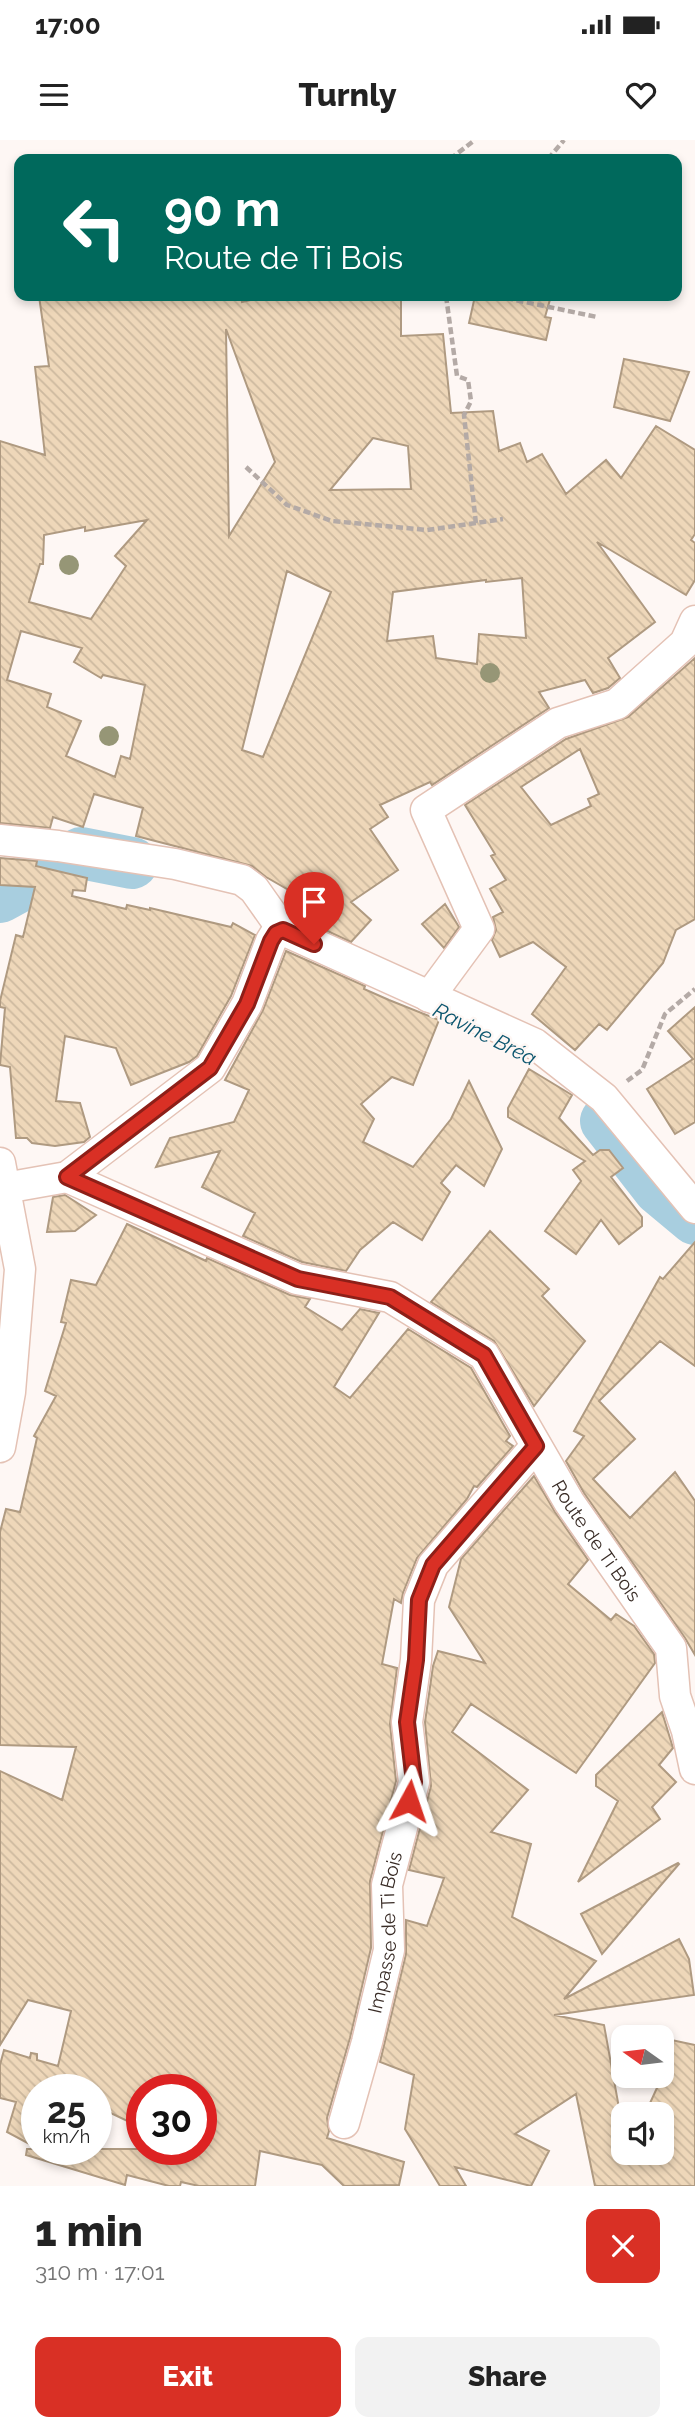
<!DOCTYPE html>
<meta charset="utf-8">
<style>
:root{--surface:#fff;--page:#f2f2f2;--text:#222;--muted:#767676;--accent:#d93025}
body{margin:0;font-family:Raleway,sans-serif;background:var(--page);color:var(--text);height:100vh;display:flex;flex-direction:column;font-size:26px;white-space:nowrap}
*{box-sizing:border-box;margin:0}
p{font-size:23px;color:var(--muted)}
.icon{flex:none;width:38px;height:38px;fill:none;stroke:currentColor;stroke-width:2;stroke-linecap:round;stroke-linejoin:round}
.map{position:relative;height:2046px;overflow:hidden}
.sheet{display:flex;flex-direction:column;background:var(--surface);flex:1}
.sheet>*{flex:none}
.hud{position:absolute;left:14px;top:14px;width:668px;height:147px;border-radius:14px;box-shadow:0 4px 10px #0003;background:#00695c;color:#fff;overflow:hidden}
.needle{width:46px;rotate:284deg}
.fabs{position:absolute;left:611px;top:1885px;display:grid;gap:14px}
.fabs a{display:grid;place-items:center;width:63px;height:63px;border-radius:14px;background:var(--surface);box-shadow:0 4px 10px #0003;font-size:35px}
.speed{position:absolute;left:21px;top:1934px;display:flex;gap:14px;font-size:35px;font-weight:700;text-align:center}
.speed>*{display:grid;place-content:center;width:91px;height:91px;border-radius:50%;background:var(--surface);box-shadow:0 4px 10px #0003;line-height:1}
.speed small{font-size:18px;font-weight:400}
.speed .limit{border:10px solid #d22;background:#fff;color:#111}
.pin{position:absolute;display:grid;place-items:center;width:60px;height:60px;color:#fff;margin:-72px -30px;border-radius:50% 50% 50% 0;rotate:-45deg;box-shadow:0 0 7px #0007}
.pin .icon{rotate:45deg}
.me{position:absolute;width:77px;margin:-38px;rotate:5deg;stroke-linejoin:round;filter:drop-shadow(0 0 5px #0008)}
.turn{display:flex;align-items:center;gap:24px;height:147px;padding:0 35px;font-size:32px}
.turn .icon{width:91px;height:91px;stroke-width:2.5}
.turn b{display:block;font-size:49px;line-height:60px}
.round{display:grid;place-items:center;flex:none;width:74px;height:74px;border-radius:14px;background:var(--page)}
.headline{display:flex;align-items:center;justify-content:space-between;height:119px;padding:0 35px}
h1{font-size:42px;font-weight:800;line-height:52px}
.primary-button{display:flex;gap:14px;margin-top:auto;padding:14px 35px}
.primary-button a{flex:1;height:80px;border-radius:14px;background:var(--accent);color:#fff;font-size:28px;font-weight:800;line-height:80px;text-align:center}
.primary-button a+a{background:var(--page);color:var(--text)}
.status{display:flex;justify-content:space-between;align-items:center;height:49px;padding:0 35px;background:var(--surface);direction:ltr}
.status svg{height:19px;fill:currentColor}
header{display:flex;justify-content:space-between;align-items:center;height:91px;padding:0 35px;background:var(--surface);font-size:32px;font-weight:800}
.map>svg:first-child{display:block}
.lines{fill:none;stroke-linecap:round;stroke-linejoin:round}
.river{stroke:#a8cedf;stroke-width:52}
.building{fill:url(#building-back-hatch);stroke:#af9a81;stroke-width:2;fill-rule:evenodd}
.minor-casing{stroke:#e4c2b5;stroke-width:33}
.path{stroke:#b4aaa6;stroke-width:4.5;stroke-dasharray:7 3.5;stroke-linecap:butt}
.minor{stroke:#fff;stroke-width:30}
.tree{fill:#969676}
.route-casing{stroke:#8d1f18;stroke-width:18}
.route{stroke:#d93025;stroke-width:12}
.labels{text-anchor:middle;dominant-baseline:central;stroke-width:5;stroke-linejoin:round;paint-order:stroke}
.street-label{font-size:19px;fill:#392c26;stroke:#fef7f4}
.water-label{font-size:21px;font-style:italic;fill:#0b556e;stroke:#fef7f4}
</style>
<div class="status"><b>17:00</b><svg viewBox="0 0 49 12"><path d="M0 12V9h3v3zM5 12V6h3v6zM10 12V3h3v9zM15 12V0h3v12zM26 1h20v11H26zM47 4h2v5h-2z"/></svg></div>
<header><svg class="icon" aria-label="menu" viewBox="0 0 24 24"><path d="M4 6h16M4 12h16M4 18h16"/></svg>Turnly<svg class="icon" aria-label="heart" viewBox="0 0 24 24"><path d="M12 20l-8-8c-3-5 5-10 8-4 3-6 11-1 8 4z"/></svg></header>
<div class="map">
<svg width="695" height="2046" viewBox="0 0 695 2046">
<defs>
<pattern id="building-back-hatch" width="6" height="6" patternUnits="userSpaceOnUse" patternTransform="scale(1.75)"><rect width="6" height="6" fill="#eed7b9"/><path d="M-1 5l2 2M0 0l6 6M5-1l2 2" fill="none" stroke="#cdb99f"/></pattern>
</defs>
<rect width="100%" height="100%" fill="#fef7f4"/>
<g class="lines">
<path class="river" d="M0,757L81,713L132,723
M606,981L659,1049L695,1079"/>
</g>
<path class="building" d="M39,156H241L242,162L267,156H401V196L443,194L451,273L493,271L499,311L520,303L527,322L542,314L566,354L606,320L621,338L656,286L695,310V394L691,400L695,403V440L686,455L597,402L655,482L608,518L620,538L608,548L593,553L585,540L539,552L549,568L432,645L430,642L380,665L388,677L370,689L398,730L351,762L371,780L351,802L310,783L318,767L266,737L252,726L136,696L143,668L94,654L83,687L53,677L50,688L0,683V301L45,315L35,227L49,226ZM226,189L275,322L229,396ZM373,298L408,306L411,349L330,350ZM147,380L115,416L126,426L91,479L29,462L40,424H43L44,395L85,387V391ZM287,431L331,452L263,617L242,610ZM522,438L526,498L479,494L477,524L436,518L433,496L387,501L393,452L486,440V442ZM21,491L82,508L74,522L101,538L103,535L145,545L130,619L121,616L115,637L66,616L81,581L47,567L51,554L7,540Z
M475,156H551L545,177L551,178L546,200L469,183Z
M624,219L689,232L670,281L614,267Z
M695,518V779L676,790L663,823L607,890L599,884L575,910L532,874L566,827L533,802L500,817L492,800L496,790L493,777L503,772L490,749L506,740L491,716L495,714L465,665L566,599L628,577ZM580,609L599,654L588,659L591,666L551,685L521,647Z
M0,718L37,721L36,726L87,738L85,751L73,750L72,756L126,769L127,765L150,770V768L231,787L233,783L255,795L231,856L197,916L189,922L131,945L116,908L65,896L56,961L80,963L90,997L84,1002L55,1006L32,1003L27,998H16L10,927L0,925L5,868L0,867V861L16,795L23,797L35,747L0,745Z
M445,764L459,787L444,808L422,784Z
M286,811L365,846L364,849L389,860L439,880L413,945L392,937L361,964L374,979L363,1002L413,1027L451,979L469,941L502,1009L484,1046L456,1025L441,1043L450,1052L422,1100L393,1082L360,1110L346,1131L302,1122L243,1096L255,1073L202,1047L220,1011L156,1027L170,998L234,982L249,950L225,940L263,870Z
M695,867V982L675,994L647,949L693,919L668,891Z
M529,929L572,955L559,978L593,1015L600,1010H609L623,1028L611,1037L642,1077V1086L619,1104L601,1080L576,1114L545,1091L581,1041L573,1030L585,1021L508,977V968Z
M65,1055L96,1075L75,1091L47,1092L53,1057Z
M127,1084L206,1121L207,1118L290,1155L310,1159L305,1167L342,1190L360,1169L379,1173L334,1247L350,1258L408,1189L471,1228L510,1296L506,1301L513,1306L477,1347L474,1346L467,1359L417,1418L403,1453L401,1463L394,1459L382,1524L397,1528L390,1584L396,1641L370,1741L371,1808L350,1898L327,1978L329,1991L327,1998L404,2022L399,2045L344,2046L322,2025L260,2011L255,2046H199L181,2042L180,2046H169L127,2035L125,2045L26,2015L27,2009H201V1950H142V1988L96,1966V1950H37V2008L7,1992L16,1962L0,1958V1925L4,1910L30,1918L31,1913L37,1914V1920L58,1926L71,1871L28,1860L0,1905V1631L62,1660L76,1607L0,1605V1392L6,1369L20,1372L37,1298L34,1296L56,1256L45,1251L66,1183L61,1182L71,1140L96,1145Z
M490,1091L549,1149L542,1156L585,1201L534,1266L494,1201L431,1162Z
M695,1102V1226L660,1201L599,1261L635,1299L593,1339L630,1378L675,1332L695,1361V1515L685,1498L584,1353L566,1321L584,1296L574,1291L660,1137L663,1139Z
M534,1336L555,1372L588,1420L568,1444L611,1480L616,1474L634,1486L654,1514L655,1523L576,1633L471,1564L452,1592L528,1650L491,1692L531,1704L512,1777L596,1821L564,1859L679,1799L689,1819L694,1855L554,1875L604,1885L623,1990V2012H662V1974H645L662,1937V1898L695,1905V2046H595L576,1954L515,1994L549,2011L531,2046L455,2027L466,2046H440L405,1989L414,1935L380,1922L406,1814V1780L427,1786L444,1738L409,1730L431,1646L425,1582L433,1526L438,1511L485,1523L449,1467L461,1419Z
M662,1572L673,1608L659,1625L676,1642L652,1667L660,1679L578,1742L618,1661L596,1646V1635Z
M678,1723L679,1724L602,1814L581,1774Z"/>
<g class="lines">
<defs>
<g id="minor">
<path d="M0,700L58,706L175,724L242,740L254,749L283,790"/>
<path d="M429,857L479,789L426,670L558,583L617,564L685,503L695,481"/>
<path d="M0,1023L20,1129L10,1252L0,1307"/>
<path id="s1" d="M67,1037L297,1139L390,1157L484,1215L569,1362L671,1508L675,1556L687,1591L695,1629"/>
<path d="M5,1048L67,1037L210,928L247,864L271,801L276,793L283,790L535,904L604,958L695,1068"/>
<path id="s2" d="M344,1983L367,1902L389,1810L387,1745L414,1642L407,1582L416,1520L419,1460L433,1425L536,1306"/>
</g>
</defs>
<use href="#minor" class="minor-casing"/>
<path class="path" d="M450,19L475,0
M507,19L514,17L538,19
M548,19L564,0
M446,156L457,236L468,240L471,261L464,275L476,384
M496,156L597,177
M246,327L287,365L332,381L427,390L503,379
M627,941L642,930L665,874L695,849"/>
<use href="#minor" class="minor"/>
</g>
<g class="tree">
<circle cx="69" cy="425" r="10"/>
<circle cx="490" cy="533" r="10"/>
<circle cx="109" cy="596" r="10"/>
</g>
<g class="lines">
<defs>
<path id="route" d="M314,804L283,790L276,793L271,801L247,864L210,928L67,1037L298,1139L390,1157L484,1215L536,1306L433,1425L419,1460L416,1520L407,1582L414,1642L409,1661"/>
</defs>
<use href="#route" class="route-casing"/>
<use href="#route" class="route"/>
</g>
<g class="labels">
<g class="street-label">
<text stroke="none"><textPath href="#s1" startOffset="674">Route de Ti Bois</textPath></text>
<text stroke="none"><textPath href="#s2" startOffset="196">Impasse de Ti Bois</textPath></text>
</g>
<g class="water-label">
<text transform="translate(485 894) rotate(27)">Ravine Bréa</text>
</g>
</g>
</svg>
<div class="fabs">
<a><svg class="needle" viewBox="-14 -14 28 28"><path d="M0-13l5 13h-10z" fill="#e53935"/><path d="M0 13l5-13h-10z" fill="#767676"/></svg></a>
<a><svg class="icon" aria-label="sound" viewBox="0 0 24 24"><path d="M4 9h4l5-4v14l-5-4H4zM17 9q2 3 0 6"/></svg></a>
</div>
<div class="speed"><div>25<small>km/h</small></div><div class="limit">30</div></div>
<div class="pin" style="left:314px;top:804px;background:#d93025"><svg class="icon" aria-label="arrive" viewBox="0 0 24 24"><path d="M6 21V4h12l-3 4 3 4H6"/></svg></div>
<svg class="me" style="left:409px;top:1661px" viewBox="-20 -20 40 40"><path d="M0-17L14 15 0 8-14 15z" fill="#d93025" stroke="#fff" stroke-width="4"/></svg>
<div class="hud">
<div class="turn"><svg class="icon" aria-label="left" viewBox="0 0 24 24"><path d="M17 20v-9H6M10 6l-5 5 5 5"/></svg><div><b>90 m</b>Route de Ti Bois</div></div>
</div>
</div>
<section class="sheet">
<div class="headline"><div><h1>1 min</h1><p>310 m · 17:01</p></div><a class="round" style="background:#d93025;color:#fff"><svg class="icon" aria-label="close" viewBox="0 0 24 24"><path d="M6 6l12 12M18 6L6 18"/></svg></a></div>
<div class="primary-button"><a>Exit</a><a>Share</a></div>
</section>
